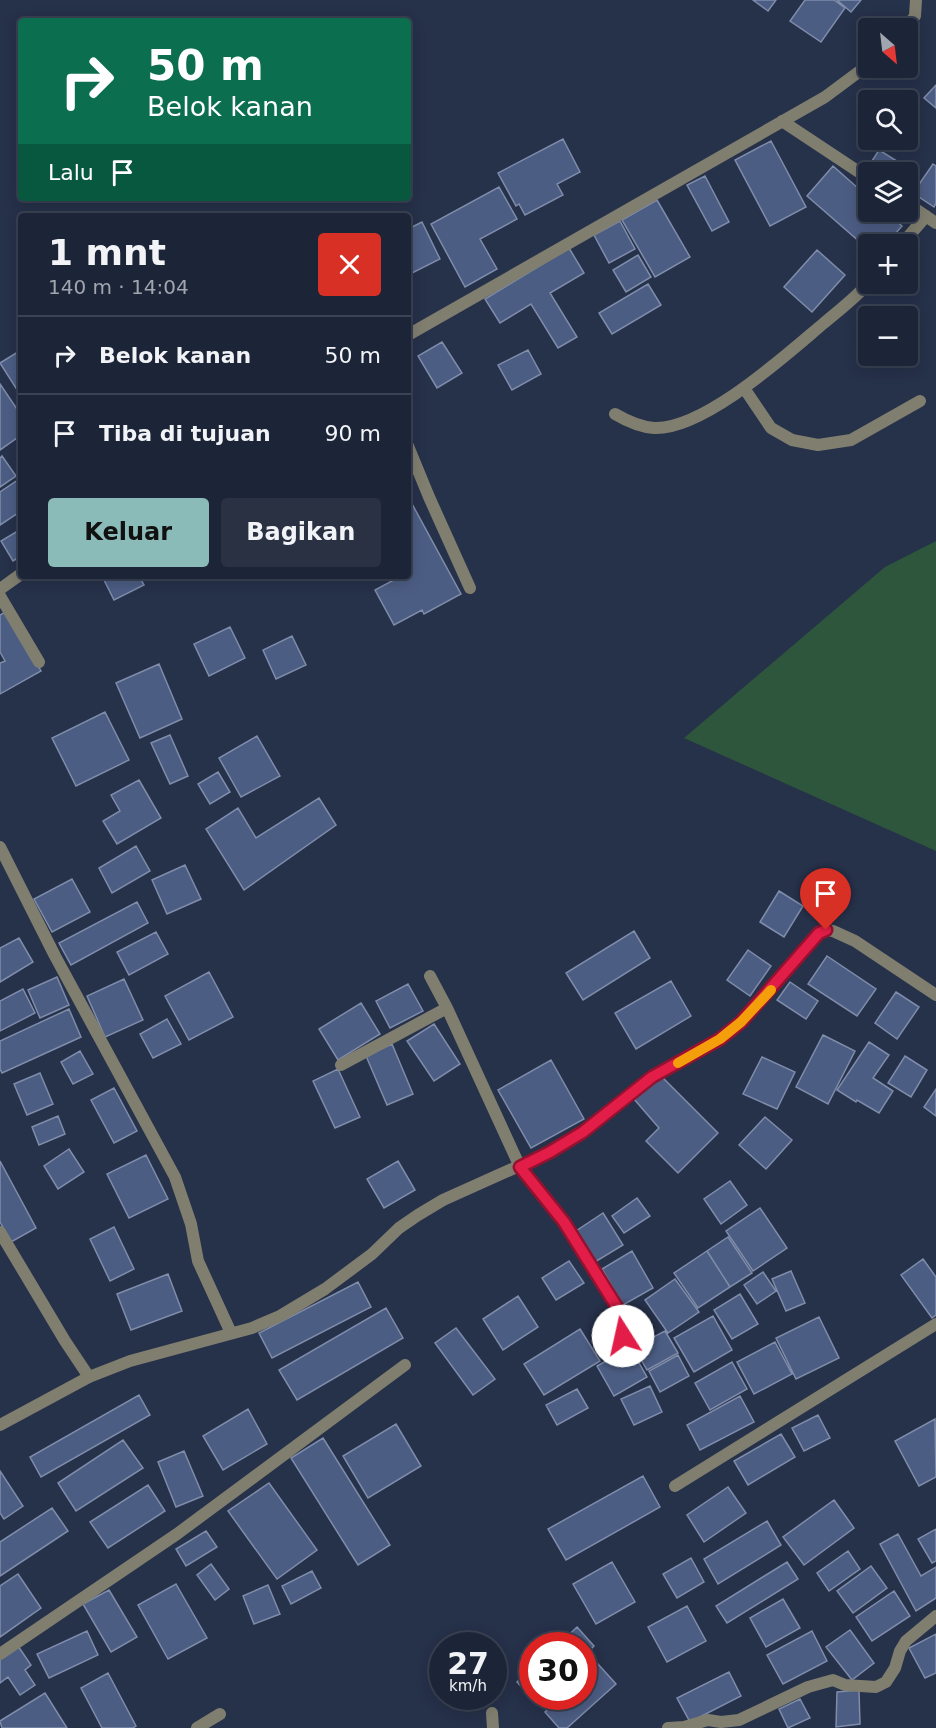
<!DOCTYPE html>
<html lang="id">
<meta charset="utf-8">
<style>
:root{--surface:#1c2538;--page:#293143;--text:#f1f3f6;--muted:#a0a5ae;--line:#3a4253;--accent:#8bbbb9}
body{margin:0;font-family:"DejaVu Sans",sans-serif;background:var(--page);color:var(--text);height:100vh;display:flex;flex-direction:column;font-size:22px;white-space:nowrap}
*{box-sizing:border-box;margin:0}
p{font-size:20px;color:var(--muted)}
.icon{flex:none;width:33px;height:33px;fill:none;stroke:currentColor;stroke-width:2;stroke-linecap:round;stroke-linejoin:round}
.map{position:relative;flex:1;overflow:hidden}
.panel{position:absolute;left:18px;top:213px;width:393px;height:366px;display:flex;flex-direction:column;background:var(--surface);border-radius:6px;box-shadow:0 3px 15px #0003,0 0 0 2px var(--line)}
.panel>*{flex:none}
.banner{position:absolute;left:18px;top:18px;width:393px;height:183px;border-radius:6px;box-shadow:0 3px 15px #0003,0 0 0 2px var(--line);background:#0b6e4f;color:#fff;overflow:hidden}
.needle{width:39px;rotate:152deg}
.fabs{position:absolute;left:858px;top:18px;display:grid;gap:12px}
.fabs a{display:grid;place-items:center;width:60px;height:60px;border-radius:6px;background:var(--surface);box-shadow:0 3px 15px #0003,0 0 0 2px var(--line);font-size:30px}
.speed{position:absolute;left:429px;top:1632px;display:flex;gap:12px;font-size:30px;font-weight:700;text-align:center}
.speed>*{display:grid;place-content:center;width:78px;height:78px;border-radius:50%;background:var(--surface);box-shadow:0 3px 15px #0003,0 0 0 2px var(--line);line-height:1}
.speed small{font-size:15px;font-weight:400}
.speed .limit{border:9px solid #d22;background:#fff;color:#111}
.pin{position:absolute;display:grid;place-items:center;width:51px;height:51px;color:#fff;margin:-62px -26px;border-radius:50% 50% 50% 0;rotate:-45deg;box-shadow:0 0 6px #0007}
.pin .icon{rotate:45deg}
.me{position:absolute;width:66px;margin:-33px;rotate:350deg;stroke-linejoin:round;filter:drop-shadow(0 0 4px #0008)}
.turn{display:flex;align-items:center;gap:21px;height:126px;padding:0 30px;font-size:27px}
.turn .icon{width:78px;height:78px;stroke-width:2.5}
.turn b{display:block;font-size:42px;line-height:51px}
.then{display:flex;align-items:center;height:57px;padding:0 30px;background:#0003;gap:12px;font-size:22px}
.round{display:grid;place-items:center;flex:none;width:63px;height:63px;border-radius:6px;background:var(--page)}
.headline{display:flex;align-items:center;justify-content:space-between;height:102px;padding:0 30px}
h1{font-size:36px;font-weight:700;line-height:45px}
.cta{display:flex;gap:12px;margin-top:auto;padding:12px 30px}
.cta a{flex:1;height:69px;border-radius:6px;background:var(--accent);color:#111;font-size:24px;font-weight:700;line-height:69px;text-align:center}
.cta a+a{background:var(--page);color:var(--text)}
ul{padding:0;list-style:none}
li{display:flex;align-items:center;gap:18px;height:78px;padding:0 30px;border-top:2px solid var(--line)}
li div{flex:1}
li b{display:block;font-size:22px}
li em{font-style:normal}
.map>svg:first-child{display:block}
.green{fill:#2e563c}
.building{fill:#4c5d84;stroke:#7f8caa;stroke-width:1.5}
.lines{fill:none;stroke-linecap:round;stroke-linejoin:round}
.service{stroke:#807e6f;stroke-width:12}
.minor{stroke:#807e6f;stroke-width:12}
.route-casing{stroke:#92132f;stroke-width:15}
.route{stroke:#e11d48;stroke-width:10}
.slow{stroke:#f59e0b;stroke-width:10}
</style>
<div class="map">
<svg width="936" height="1728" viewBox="0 0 936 1728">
<rect width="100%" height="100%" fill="#26314a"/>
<path class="green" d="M936,541V851L684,738L885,567Z"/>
<path class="building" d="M753,0H776L768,11Z
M805,0H834L845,8L821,42L790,21Z
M837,0H861L851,12Z
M936,85V108L924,98Z
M563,139L580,172L557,184L563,195L525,215L519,204L516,206L498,173Z
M771,141L806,207L770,226L735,160Z
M879,150L900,163L894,172H885L870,164Z
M933,164L936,166V203L934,207L913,193Z
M833,166L868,197V212H886L902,226L886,244H868V249L807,196Z
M705,176L729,222L712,231L687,185Z
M499,187L517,219L480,239L497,269L465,287L431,224Z
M657,200L690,257L655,277L622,220Z
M620,221L635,249L609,263L594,235Z
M422,222L440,259L408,275V229Z
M569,248L584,273L550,293L577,337L558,348L531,304L500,323L485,299Z
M817,250L845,275L812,312L784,287Z
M638,255L651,277L626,292L613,270Z
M648,284L661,305L612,334L599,313Z
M442,342L462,373L437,388L418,356Z
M21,350V396L0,363Z
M528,350L541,374L512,390L498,365Z
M0,384L21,415V435L0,450Z
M2,456L16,476L0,487V458Z
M21,478V511L0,525V492Z
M411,502L461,594L424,614L422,610L394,625L375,590L401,576H408V503Z
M21,529V556L13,561L1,541Z
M102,576H139L144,585L114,600Z
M7,611L41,671L0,694V663L5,661L0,652V615Z
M230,627L245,658L209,676L194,644Z
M292,636L306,665L276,679L263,650Z
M159,664L182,719L140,738L116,683Z
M105,712L129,760L76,786L52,738Z
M170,735L188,776L170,784L151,743Z
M257,736L280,776L241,797L219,758Z
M218,772L230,792L210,804L198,784Z
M139,780L161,818L117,844L103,821L120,811L111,795Z
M319,798L336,825L244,890L206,829L238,808L256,838Z
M136,846L150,871L112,893L99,868Z
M185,865L201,899L167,914L152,880Z
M72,879L90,912L52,932L34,899Z
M779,891L803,906L784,937L760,922Z
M137,902L148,923L71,965L59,943Z
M634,931L650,958L583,1000L566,973Z
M156,932L168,954L129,975L117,952Z
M19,938L33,962L0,982V948Z
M748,950L771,966L750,996L727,980Z
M827,956L876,989L857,1016L808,984Z
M209,972L233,1017L189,1040L165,996Z
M57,977L69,1005L40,1018L28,990Z
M124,979L143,1020L105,1037L87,996Z
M671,981L691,1016L636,1049L615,1013Z
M790,982L818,1001L806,1019L777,1000Z
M408,984L423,1011L390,1028L376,1001Z
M23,989L35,1013L0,1031V1001Z
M896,992L919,1007L897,1039L875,1023Z
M361,1003L380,1034L338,1060L319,1029Z
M69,1009L81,1037L2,1073L0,1069V1041Z
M167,1019L181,1044L153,1058L140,1034Z
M434,1024L460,1064L434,1081L407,1041Z
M823,1035L855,1051L828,1104L796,1087Z
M869,1042L889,1055L873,1078L893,1091L879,1113L857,1100L856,1102L837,1090Z
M392,1044L413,1094L387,1105L366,1056Z
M80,1051L93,1074L73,1084L61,1062Z
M905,1056L927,1070L911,1097L888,1083Z
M762,1057L795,1072L777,1109L743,1094Z
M551,1060L584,1119L531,1148L498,1090Z
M338,1069L360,1117L335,1128L313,1081Z
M40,1073L53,1104L27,1115L14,1084Z
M661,1076L718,1133L678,1173L646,1141L659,1128L634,1099Z
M114,1088L137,1131L114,1143L91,1100Z
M936,1089V1116L924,1107Z
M58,1116L65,1134L39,1145L32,1127Z
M765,1117L792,1140L766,1169L739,1145Z
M69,1149L84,1172L58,1189L44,1166Z
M146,1155L168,1199L129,1218L107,1174Z
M0,1161L36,1228L11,1242L0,1222Z
M398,1161L415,1190L384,1208L367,1179Z
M730,1181L747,1205L721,1224L704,1199Z
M637,1198L650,1216L624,1233L612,1216Z
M760,1208L787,1248L753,1271L726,1231Z
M603,1213L623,1245L595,1262L576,1231Z
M114,1227L134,1269L110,1281L90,1239Z
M728,1237L752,1273L730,1287L707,1251Z
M632,1251L653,1288L623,1305L602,1269Z
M707,1251L730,1287L698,1308L674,1273Z
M923,1259L936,1277V1315L932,1318L901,1275Z
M569,1261L584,1283L556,1300L542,1278Z
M791,1271L805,1303L786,1311L772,1279Z
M763,1272L776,1291L757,1304L744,1285Z
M168,1274L182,1311L131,1330L117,1294Z
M675,1279L699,1312L668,1333L645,1300Z
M358,1282L371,1307L272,1358L259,1333Z
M740,1294L758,1324L732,1339L714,1310Z
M518,1296L538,1327L503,1350L483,1319Z
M386,1308L403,1338L297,1400L279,1370Z
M713,1316L732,1350L694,1372L674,1338Z
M819,1317L839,1358L796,1379L776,1338Z
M456,1328L495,1379L473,1395L435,1343Z
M580,1329L600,1361L544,1395L524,1364Z
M665,1331L678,1353L647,1370L634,1347Z
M775,1342L792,1374L754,1394L737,1362Z
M630,1347L647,1377L614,1396L597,1366Z
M678,1355L689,1376L660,1392L649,1371Z
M732,1362L747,1389L710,1410L695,1383Z
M650,1386L662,1412L634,1425L621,1399Z
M577,1389L588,1408L557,1425L546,1405Z
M139,1395L150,1415L41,1477L30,1457Z
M740,1396L754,1422L700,1450L687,1425Z
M248,1409L267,1444L223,1470L203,1436Z
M818,1415L830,1438L804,1451L792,1428Z
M935,1419L936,1477L919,1486L895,1441Z
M396,1424L421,1466L368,1498L343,1456Z
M781,1434L795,1457L748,1485L734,1461Z
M323,1438L390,1545L358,1565L291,1458Z
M123,1440L143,1468L76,1511L58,1483Z
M184,1451L203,1496L176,1507L158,1462Z
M0,1471L23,1506L4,1519L0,1513Z
M643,1476L660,1507L566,1560L548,1529Z
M269,1483L317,1550L277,1579L228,1511Z
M148,1485L165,1511L108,1548L90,1522Z
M728,1487L746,1513L704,1542L687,1515Z
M834,1500L854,1528L804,1565L783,1537Z
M52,1508L68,1531L0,1576V1542Z
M767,1521L781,1545L718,1584L704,1559Z
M936,1529V1561L932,1563L918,1539Z
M206,1531L217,1547L186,1566L176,1549Z
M898,1534L921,1576L936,1567V1598L916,1611L880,1544Z
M848,1551L860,1569L829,1591L817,1573Z
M691,1558L704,1582L677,1598L663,1574Z
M612,1562L635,1602L596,1624L573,1584Z
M787,1562L798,1579L727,1623L716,1606Z
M211,1564L229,1589L215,1600L197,1575Z
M871,1566L887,1588L853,1613L837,1591Z
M312,1571L321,1588L291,1604L282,1586Z
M18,1574L41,1608L0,1637V1586Z
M176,1584L207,1638L168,1659L138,1605Z
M268,1585L280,1614L254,1624L243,1596Z
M109,1590L137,1637L111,1652L83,1604Z
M894,1591L910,1616L872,1641L856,1617Z
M783,1599L800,1628L766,1647L750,1618Z
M687,1606L706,1641L667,1662L648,1627Z
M577,1627L594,1646L584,1656V1646H557Z
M850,1630L874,1663L852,1680L826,1647Z
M87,1631L98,1655L49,1678L37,1654Z
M812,1631L827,1661L783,1684L767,1655Z
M936,1634V1673L925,1678L909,1648Z
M18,1646L31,1665L25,1670L35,1685L20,1695L8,1677L0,1683V1658Z
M598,1664L616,1684L567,1728H559L545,1712L562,1696H584V1677Z
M532,1668V1696H540L535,1701L517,1682Z
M729,1672L741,1696L690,1722L677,1698Z
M108,1673L136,1726L133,1728H102L81,1688Z
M859,1690L860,1724L836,1727L837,1692Z
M45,1693L67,1728H2L0,1721Z
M800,1699L810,1718L788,1728L779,1709Z"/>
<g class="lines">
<path class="service" d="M0,596L39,662
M0,1232L65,1341L89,1377"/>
<path class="minor" d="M906,28L915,16L916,0
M782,121L868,178
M908,204L936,223
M902,244L926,216
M408,335L825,97L868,65
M744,388L771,428L792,440L818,445L851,440L920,401
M615,414C627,421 641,427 654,428C704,430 787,354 824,323C839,310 856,298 868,283
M408,446L429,497L470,588
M0,589L21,574
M0,847L55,956L175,1177L191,1224L198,1261L231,1333
M430,976L447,1008L520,1167L564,1222L625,1320L628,1329L623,1336L611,1345
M341,1065L447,1008
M0,1425L89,1377L130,1361L252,1328L280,1316L325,1289L372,1254L399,1228L418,1215L443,1200L550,1152L583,1132L652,1077L720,1039L741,1022L819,933L826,930L833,931L855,941L936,995
M675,1486L936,1324
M0,1654L177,1534L405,1365
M492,1713L493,1728
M197,1728L220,1714
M668,1728L684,1727L708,1720L721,1722L739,1720L808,1687L833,1680L845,1685L876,1687L886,1682L895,1668L900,1651L906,1641L936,1616"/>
</g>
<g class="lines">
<defs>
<path id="route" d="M623,1336L628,1329L625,1320L564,1222L520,1167L550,1152L583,1132L652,1077L720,1039L741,1022L819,933L826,930"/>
</defs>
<use href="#route" class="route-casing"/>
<use href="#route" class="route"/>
<path class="slow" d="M678,1063L720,1039L741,1022L771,990"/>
</g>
</svg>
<div class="fabs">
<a><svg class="needle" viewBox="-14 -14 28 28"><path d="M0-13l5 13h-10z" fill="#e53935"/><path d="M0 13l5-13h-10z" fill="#a0a5ae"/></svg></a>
<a><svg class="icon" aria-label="search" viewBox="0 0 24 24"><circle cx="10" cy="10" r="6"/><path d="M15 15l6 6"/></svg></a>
<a><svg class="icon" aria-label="layers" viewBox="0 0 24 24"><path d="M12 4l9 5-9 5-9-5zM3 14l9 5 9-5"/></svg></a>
<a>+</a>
<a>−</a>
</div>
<div class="speed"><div>27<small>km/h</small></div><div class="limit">30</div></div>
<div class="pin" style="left:826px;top:930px;background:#d93025"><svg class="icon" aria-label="arrive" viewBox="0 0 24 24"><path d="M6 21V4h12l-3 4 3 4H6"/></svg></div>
<svg class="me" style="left:623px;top:1336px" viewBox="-20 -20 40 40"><circle r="19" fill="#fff"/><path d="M0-13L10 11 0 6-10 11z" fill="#e11d48"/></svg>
<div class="banner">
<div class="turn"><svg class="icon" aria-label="right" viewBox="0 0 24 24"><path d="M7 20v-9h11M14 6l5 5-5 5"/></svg><div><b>50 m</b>Belok kanan</div></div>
<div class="then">Lalu<svg class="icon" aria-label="arrive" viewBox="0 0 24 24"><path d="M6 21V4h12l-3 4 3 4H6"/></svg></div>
</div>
<section class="panel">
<div class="headline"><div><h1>1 mnt</h1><p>140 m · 14:04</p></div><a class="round" style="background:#d93025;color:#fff"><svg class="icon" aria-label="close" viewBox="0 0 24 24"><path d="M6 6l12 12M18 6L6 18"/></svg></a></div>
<ul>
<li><svg class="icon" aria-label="right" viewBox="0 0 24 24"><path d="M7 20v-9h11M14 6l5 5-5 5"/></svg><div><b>Belok kanan</b></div><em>50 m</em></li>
<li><svg class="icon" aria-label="arrive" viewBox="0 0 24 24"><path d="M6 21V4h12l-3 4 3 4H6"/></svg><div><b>Tiba di tujuan</b></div><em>90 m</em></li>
</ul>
<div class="cta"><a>Keluar</a><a>Bagikan</a></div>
</section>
</div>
